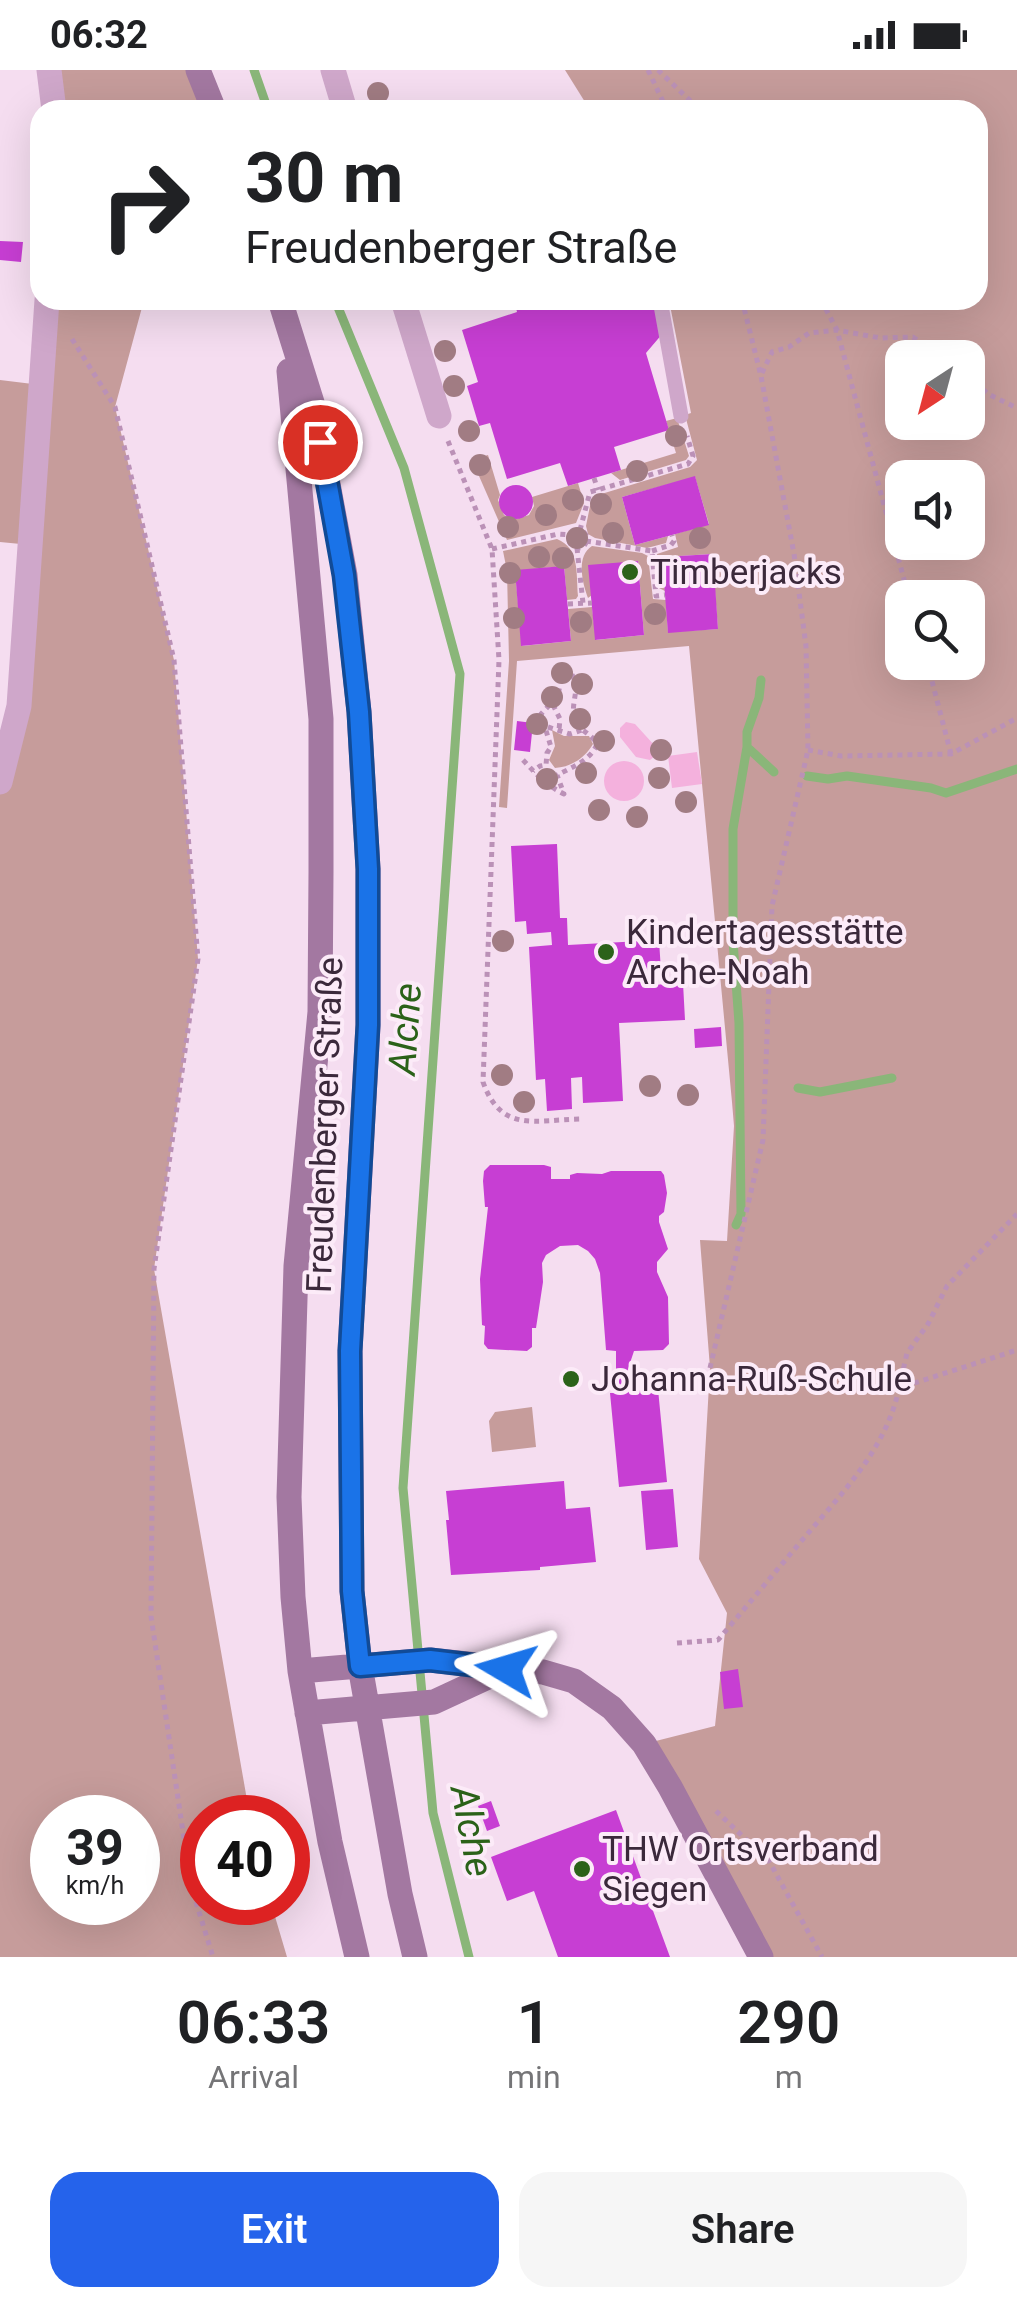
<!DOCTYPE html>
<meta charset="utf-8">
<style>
:root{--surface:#fff;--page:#f6f6f6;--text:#202124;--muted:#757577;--accent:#2563eb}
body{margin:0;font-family:Roboto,sans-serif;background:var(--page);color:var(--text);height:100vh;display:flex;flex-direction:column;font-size:38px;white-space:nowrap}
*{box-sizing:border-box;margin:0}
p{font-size:32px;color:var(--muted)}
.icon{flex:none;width:55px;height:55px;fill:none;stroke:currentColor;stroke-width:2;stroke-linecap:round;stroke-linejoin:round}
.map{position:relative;height:1887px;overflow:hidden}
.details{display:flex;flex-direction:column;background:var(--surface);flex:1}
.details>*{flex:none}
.banner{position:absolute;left:30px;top:30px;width:958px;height:210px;border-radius:30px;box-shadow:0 10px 40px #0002;background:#fff;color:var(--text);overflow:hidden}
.needle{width:65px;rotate:216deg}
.fabs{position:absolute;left:885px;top:270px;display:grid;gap:20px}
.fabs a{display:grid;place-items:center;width:100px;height:100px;border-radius:20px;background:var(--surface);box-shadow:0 10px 40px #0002;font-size:50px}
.speed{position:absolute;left:30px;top:1725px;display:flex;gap:20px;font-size:50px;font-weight:700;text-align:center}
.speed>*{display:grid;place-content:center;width:130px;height:130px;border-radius:50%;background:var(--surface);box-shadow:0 10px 40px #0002;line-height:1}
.speed small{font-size:25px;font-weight:400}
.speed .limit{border:15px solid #d22;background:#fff;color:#111}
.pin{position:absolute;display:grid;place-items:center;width:85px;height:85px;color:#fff;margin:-42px;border:5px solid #fff;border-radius:50%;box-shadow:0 2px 10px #0007}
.me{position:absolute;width:110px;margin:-55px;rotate:277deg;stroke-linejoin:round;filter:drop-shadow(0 0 8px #0008)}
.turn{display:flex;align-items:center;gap:35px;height:210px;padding:0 50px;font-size:45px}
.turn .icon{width:130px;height:130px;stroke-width:2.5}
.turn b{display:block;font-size:70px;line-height:85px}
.eta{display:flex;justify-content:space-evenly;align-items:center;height:170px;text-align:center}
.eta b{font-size:60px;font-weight:600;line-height:70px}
.cta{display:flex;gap:20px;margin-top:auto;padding:20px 50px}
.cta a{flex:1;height:115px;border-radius:30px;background:var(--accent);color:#fff;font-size:40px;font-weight:600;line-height:115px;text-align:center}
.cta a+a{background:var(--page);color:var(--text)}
.status{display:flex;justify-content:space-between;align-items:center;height:70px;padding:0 50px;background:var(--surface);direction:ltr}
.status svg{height:28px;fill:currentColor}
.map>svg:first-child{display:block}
.green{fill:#c69c9b;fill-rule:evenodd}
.sand{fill:#f4b1dd}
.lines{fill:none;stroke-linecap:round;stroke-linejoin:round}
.stream{stroke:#8ab679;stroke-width:9}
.building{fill:#c73ed3}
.path{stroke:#bb91b7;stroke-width:5;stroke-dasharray:5 5;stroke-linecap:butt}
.lane{stroke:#cfa7ca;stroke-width:15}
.street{stroke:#cfa7ca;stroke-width:25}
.secondary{stroke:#a378a1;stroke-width:25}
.tree{fill:#a17c83}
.route-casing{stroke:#114b97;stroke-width:25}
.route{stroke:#1a73e8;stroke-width:18}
.poi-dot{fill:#2b6219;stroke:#fcebf8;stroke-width:4}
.labels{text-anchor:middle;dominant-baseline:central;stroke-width:8;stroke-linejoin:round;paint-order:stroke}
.poi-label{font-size:35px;fill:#3b293b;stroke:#fcebf8;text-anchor:start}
.street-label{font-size:35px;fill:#3b293b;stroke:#fcebf8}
.water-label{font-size:38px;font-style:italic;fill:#2b6219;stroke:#fcebf8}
</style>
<div class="status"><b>06:32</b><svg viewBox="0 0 49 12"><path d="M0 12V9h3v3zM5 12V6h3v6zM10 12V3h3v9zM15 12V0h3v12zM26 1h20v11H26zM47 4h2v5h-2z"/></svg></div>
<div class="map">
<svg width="1017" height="1887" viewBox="0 0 1017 1887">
<rect width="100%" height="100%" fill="#f5ddf0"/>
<path class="green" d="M49,0H198L214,40H54Z
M565,0H1017V1887H761L644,1674L715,1656L727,1543L699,1489L710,1298L700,1170L727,1171L734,1056L732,1032L689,576L517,591L507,738L499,737L509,591L507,501L503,481L557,469C580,478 576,504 578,526L576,529L567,530L564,496L515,501L522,576L571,571L568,539L592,537L596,570L644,565L638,491L588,528C582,512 576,486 592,476L642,483L648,486L653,529L666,530L668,562L718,559L712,484L663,487L665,521L659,518L657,484L678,477L675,464L709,454L695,407L622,427L635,475L668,466L666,473L647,478L595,468L588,464L586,456L590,436L598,425L690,397L697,390L685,345L691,343L669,230H978V40H590ZM902,288H968V352H902ZM902,408H968V472H902ZM902,528H968V592H902Z
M47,230H144L115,337L174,590L198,889L154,1199L250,1747L202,1748V1832L271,1833L287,1887H0V712L31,475L0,472V310L41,315ZM52,1748H138V1832H52Z
M677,348L689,386L686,390L620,410L611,403L676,383L666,351Z
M488,385L500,425L498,430L504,445L513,450L529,445L534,436L532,427L578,413L584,433L576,453L507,470L472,390Z
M552,660L564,666H589L593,674C585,688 571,697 555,698L549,690L555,676Z
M532,1337L536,1377L492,1382L489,1351L495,1342Z"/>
<path class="sand" d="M626,652L635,654L655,676V686L650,690L636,687L620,667V658Z
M697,682L702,714L672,718L668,686Z
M604 711a20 20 0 1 1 40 0a20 20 0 1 1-40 0Z"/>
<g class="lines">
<path class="stream" d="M254,0L268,40
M335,230L404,398L460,604L403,1418L433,1743L469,1887
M747,677L774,702
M807,706L828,709L847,706L931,718L946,723L1017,699
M798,1018L820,1022L892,1008
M736,1155L741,1144L739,953L733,871V759L747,677V662L759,628L761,610"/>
</g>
<path class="building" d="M0,171L23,172L21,192L0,190Z
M514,230H652L663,263L646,283L669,360L614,377L621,400L611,403L568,416L560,393L507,409L490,353L479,356L467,316L478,312L462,260L517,242Z
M695,406L709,455L635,475L622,427Z
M499 432a17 17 0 1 1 34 0a17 17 0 1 1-34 0Z
M713,484L718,559L668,563L662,487Z
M638,491L644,565L595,570L588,495Z
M564,496L571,571L521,576L515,500Z
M517,651L533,653L530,682L514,680Z
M557,774L560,848H567L568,875L659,870L661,901H652V915L683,913L685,950L619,953L623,1031L583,1033L582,1007L571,1008L572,1039L547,1041L545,1009L536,1010L529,877L552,875L551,862L527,864L526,851L515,852L511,776Z
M721,957L722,976L695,978L694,959Z
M490,1095H544L551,1097V1109H570V1105L577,1103L602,1104L611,1101H661L664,1105L667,1123L664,1142L659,1146V1152L668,1179L657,1192V1202L668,1227L669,1274L663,1280L634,1281L628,1299L624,1322L658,1319L667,1412L619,1417L610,1323H616V1281L606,1280L600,1203L595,1189L588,1181L578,1175L560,1176L546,1185L542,1193L543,1212L536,1258H532V1277L527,1281L488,1279L484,1274L485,1256L482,1255L480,1209L488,1137H485L483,1111L484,1101Z
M564,1411L566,1439L590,1437L596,1492L540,1497V1500L451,1505L446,1450H449L446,1421Z
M673,1419L678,1477L646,1480L641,1421Z
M738,1599L743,1637L724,1639L720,1602Z
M491,1731L500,1756L487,1761L478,1736Z
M616,1740L670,1887H558L534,1821L507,1831L491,1787Z"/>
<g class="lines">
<path class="path" d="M648,0L667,40
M658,0L700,40
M821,230L837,260L909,528
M72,269L115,337L174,590L198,889L154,1199L151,1546L191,1816L213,1887
M762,303L772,282L789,277L809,263L837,260L880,268L913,267L943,288
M968,306L988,324L1017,338
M448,371L492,479L499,590L483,1012C501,1063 535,1050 580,1049
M594,408L598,420
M580,460L590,422L688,394L693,386L687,366
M569 469a9 9 0 1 1 18 0a9 9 0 1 1-18 0Z
M586,471L652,481L656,526L665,525
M577,478L583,533
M492,479L558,464L570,465
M652,481L671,475L674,471L672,465
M568,534L592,533
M927,592L951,684
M553,635L560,649L559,660
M548,657L570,664L582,660
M808,680L841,686L951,684L1017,648
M523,690C536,704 546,715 564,724L557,705C571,698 591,690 597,674C591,663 579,661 575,650C569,632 583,618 570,602L565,603L561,608L558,626L541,644L551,677L547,683L546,695L540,696L533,701
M710,1298L763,1070L772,836L808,680L806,576L794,484L761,306L742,230
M899,1318L907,1283L928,1254L947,1216L1017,1144
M677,1573L718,1570C747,1536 775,1502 804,1468C842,1423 887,1378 899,1318L1017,1280
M716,1741L769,1791L822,1887"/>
<path class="lane" d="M660,230L681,346"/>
<path class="street" d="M49,0L54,40
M333,0L345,40
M403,230L439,346
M0,712L19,636L47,230"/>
<path class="secondary" d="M198,0L214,40
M280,230L314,339L345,505L359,642L368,799V955L350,1281L352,1521L360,1596L400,1824L415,1887
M289,301L321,649V802L320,942L296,1196L289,1427L293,1527L300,1601L330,1772L357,1887
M300,1601L430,1590L543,1602L574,1611L612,1638L644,1674L670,1717L761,1887
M307,1643L434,1632L505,1599"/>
</g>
<g class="tree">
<circle cx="378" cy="23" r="11"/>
<circle cx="445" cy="281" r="11"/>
<circle cx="454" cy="316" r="11"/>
<circle cx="469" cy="361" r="11"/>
<circle cx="676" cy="366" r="11"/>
<circle cx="480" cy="395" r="11"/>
<circle cx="637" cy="401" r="11"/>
<circle cx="573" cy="430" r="11"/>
<circle cx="601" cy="434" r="11"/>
<circle cx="546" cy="445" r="11"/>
<circle cx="508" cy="457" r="11"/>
<circle cx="613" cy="463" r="11"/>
<circle cx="577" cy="468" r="11"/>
<circle cx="700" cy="468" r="11"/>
<circle cx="539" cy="487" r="11"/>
<circle cx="563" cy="488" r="11"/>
<circle cx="510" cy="503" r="11"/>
<circle cx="655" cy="544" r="11"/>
<circle cx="514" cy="548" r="11"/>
<circle cx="581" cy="552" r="11"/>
<circle cx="562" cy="603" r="11"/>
<circle cx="582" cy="614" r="11"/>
<circle cx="552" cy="627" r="11"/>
<circle cx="580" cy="649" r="11"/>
<circle cx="537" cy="654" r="11"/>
<circle cx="604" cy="671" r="11"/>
<circle cx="661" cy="680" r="11"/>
<circle cx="586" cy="703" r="11"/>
<circle cx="659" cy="708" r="11"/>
<circle cx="547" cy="709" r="11"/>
<circle cx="686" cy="732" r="11"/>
<circle cx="599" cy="740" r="11"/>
<circle cx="637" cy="747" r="11"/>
<circle cx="503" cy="871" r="11"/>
<circle cx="502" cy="1005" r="11"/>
<circle cx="650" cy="1016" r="11"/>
<circle cx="688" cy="1025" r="11"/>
<circle cx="524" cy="1032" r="11"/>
</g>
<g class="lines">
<defs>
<path id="route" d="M320,372L344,505L359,642L368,799V955L350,1281L352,1521L360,1596L430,1590L506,1599"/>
</defs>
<use href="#route" class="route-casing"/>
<use href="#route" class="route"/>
</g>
<g class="poi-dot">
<circle cx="630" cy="502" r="10"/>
<circle cx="606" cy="882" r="10"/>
<circle cx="571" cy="1309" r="10"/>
<circle cx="582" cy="1799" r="10"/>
</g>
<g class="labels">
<g class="poi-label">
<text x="650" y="502">Timberjacks</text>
<text x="626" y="862">Kindertagesstätte<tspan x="626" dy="40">Arche-Noah</tspan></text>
<text x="591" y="1309">Johanna-Ruß-Schule</text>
<text x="602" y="1779">THW Ortsverband<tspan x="602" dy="40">Siegen</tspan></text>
</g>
<g class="street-label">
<text transform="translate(325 1055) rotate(-88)">Freudenberger Straße</text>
</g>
<g class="water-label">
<text transform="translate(405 959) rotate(-86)">Alche</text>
<text transform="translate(472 1761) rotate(79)">Alche</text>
</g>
</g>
</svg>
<div class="fabs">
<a><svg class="needle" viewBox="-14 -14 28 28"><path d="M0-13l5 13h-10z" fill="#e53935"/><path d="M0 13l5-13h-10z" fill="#757577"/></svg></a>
<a><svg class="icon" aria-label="sound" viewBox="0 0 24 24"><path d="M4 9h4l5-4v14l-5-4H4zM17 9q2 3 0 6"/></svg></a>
<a><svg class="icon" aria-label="search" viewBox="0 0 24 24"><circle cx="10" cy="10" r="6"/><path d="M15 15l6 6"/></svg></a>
</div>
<div class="speed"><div>39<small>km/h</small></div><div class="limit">40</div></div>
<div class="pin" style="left:320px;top:372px;background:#d93025"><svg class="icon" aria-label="arrive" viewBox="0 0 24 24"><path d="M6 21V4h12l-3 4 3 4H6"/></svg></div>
<svg class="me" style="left:506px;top:1599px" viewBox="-20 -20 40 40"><path d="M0-17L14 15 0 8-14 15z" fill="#1a73e8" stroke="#fff" stroke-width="4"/></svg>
<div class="banner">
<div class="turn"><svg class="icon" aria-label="right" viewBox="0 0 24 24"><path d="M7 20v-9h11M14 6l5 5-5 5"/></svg><div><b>30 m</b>Freudenberger Straße</div></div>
</div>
</div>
<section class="details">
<div class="eta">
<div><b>06:33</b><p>Arrival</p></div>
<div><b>1</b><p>min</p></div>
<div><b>290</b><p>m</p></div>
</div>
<div class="cta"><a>Exit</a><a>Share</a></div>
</section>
